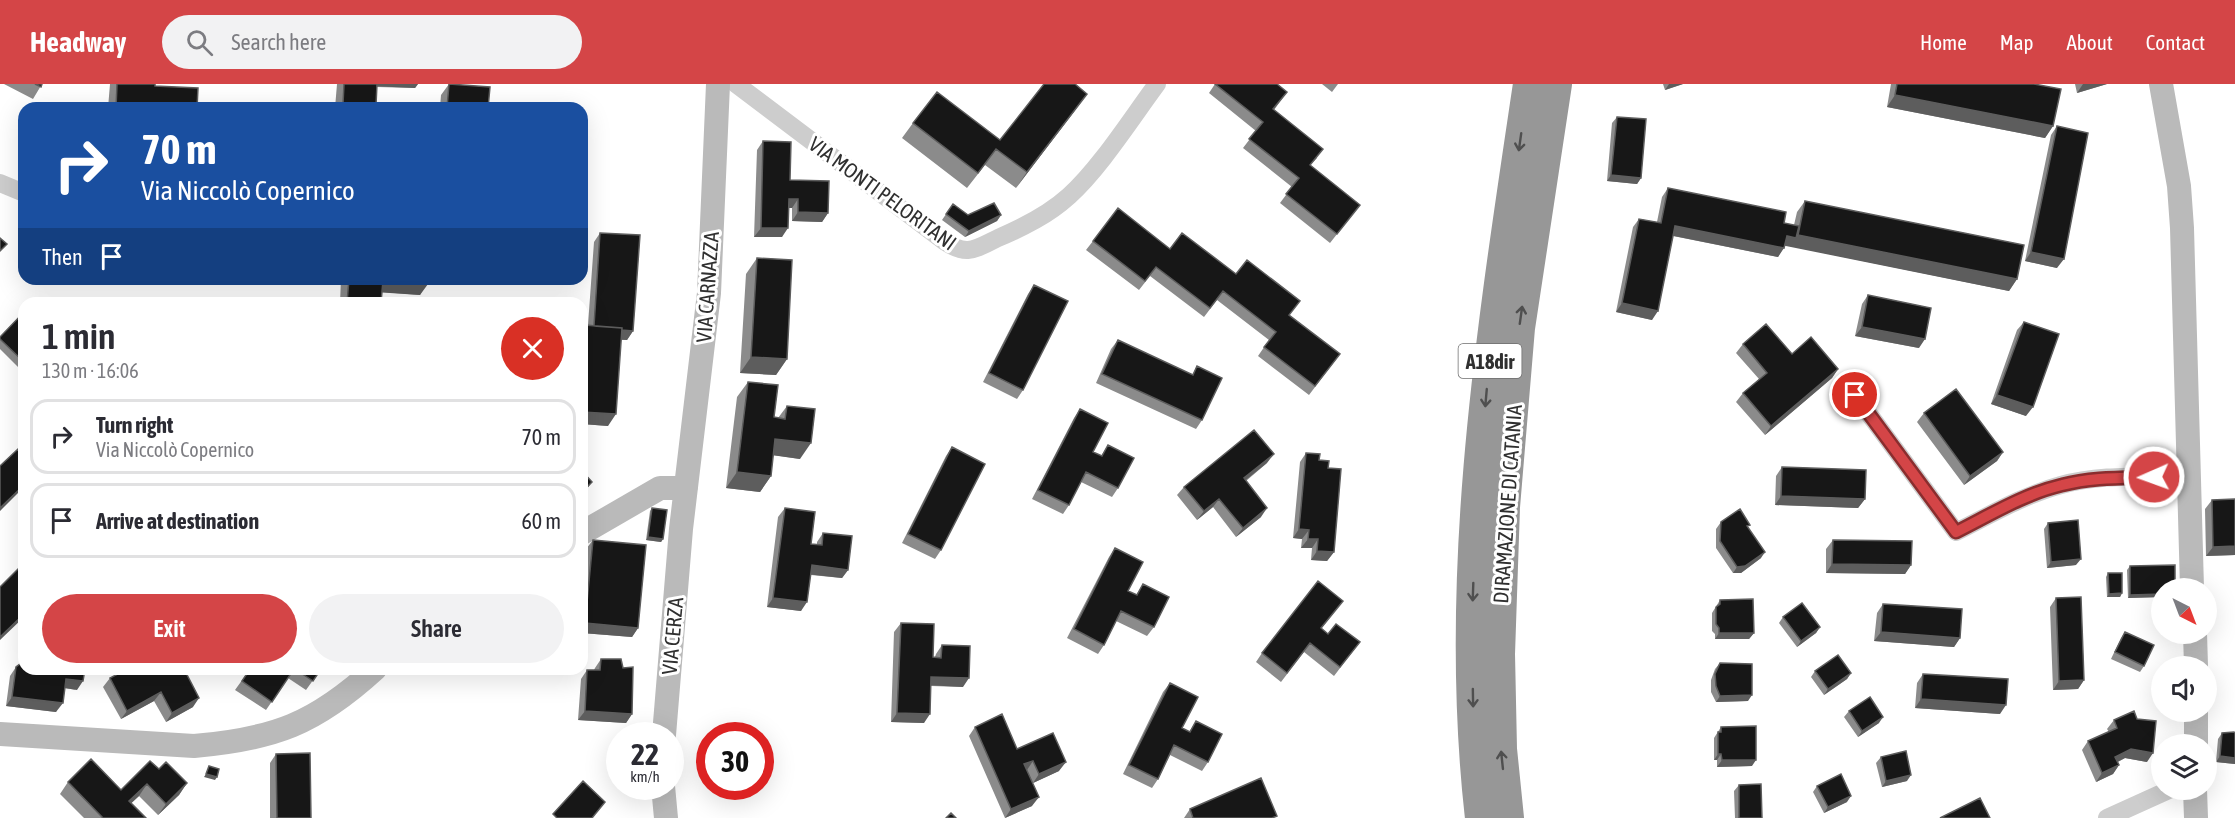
<!DOCTYPE html>
<meta charset="utf-8">
<style>
:root{--surface:#fff;--page:#f2f2f3;--text:#2b2b33;--muted:#7c7c81;--line:#e1e1e2;--accent:#d44547}
body{margin:0;font-family:"Asap Condensed",sans-serif;background:var(--page);color:var(--text);height:100vh;display:flex;flex-direction:column;font-size:22px;white-space:nowrap}
*{box-sizing:border-box;margin:0}
p{font-size:20px;color:var(--muted)}
.icon{flex:none;width:33px;height:33px;fill:none;stroke:currentColor;stroke-width:2;stroke-linecap:round;stroke-linejoin:round}
.map{position:relative;flex:1;overflow:hidden}
.sheet{position:absolute;left:18px;top:213px;width:570px;height:378px;display:flex;flex-direction:column;background:var(--surface);border-radius:18px;box-shadow:0 6px 24px #0002}
.sheet>*{flex:none}
.hud{position:absolute;left:18px;top:18px;width:570px;height:183px;border-radius:18px;box-shadow:0 6px 24px #0002;background:#1a4fa0;color:#fff;overflow:hidden}
.needle{width:39px;rotate:138deg}
.tools{position:absolute;left:2151px;top:494px;display:grid;gap:12px}
.tools a{display:grid;place-items:center;width:66px;height:66px;border-radius:50%;background:var(--surface);box-shadow:0 6px 24px #0002;font-size:30px}
.speed{position:absolute;left:606px;top:638px;display:flex;gap:12px;font-size:30px;font-weight:700;text-align:center}
.speed>*{display:grid;place-content:center;width:78px;height:78px;border-radius:50%;background:var(--surface);box-shadow:0 6px 24px #0002;line-height:1}
.speed small{font-size:15px;font-weight:400}
.speed .limit{border:9px solid #d22;background:#fff;color:#111}
.pin{position:absolute;display:grid;place-items:center;width:51px;height:51px;color:#fff;margin:-26px;border:3px solid #fff;border-radius:50%;box-shadow:0 2px 6px #0007}
.me{position:absolute;width:66px;margin:-33px;rotate:268deg;stroke-linejoin:round;filter:drop-shadow(0 0 4px #0008)}
.turn{display:flex;align-items:center;gap:21px;height:126px;padding:0 24px;font-size:27px}
.turn .icon{width:78px;height:78px;stroke-width:2.5}
.turn b{display:block;font-size:42px;line-height:51px}
.then{display:flex;align-items:center;height:57px;padding:0 24px;background:#0003;gap:12px;font-size:22px}
.round{display:grid;place-items:center;flex:none;width:63px;height:63px;border-radius:32px;background:var(--page)}
.overview{display:flex;align-items:center;justify-content:space-between;height:102px;padding:0 24px}
h1{font-size:36px;font-weight:600;line-height:45px}
.action{display:flex;gap:12px;margin-top:auto;padding:12px 24px}
.action a{flex:1;height:69px;border-radius:36px;background:var(--accent);color:#fff;font-size:24px;font-weight:600;line-height:69px;text-align:center}
.action a+a{background:var(--page);color:var(--text)}
ul{padding:0;list-style:none}
li{display:flex;align-items:center;gap:18px;height:75px;margin:0 12px 9px;padding:0 12px;border:3px solid var(--line);border-radius:18px}
li div{flex:1}
li b{display:block;font-size:22px}
li em{font-style:normal}
header{display:flex;align-items:center;gap:36px;box-sizing:border-box;height:84px;padding:0 30px;background:var(--accent);color:#fff}
header strong{font-size:28px}
nav{display:flex;gap:33px;margin-inline-start:auto;font-size:21px}
.search{width:420px;height:54px;background:var(--page);display:flex;align-items:center;gap:15px;box-sizing:border-box;padding:0 21px;border-radius:33px;color:var(--muted);font-size:22px}
.map>svg:first-child{display:block}
.lines{fill:none;stroke-linecap:round;stroke-linejoin:round}
.minor{stroke:#cdcdcd;stroke-width:18}
.secondary{stroke:#bababa;stroke-width:24}
.motorway{stroke:#979797;stroke-width:32}
.wall{fill:#8b8b8b}
.shaded-wall{fill:#5d5d5d}
.building{fill:#171717;stroke:#5d5d5d;stroke-width:1.5}
.oneway{stroke:#4f4f4f}
.route-casing{stroke:#8a2d2e;stroke-width:15}
.route{stroke:#d44547;stroke-width:10}
.labels{text-anchor:middle;dominant-baseline:central;stroke-width:6;stroke-linejoin:round;paint-order:stroke}
.shield{fill:#fff;stroke:#6e6e6e;stroke-width:1.5}
.shield-label{font-size:20px;font-weight:bold;fill:#303030}
.street-label{font-size:21px;fill:#303030;stroke:#fff}
</style>
<header>
<strong>Headway</strong>
<div class="search"><svg class="icon" aria-label="search" viewBox="0 0 24 24"><circle cx="10" cy="10" r="6"/><path d="M15 15l6 6"/></svg>Search here</div>
<nav><a>Home</a><a>Map</a><a>About</a><a>Contact</a></nav>
</header>
<div class="map">
<svg width="2235" height="734" viewBox="0 0 2235 734">
<rect width="100%" height="100%" fill="#fff"/>
<g class="lines">
<path class="minor" d="M736,0L944,157C967,173 975,165 998,154C1024,143 1048,131 1069,112C1100,84 1131,35 1157,0
M0,99L24,109
M1855,311L1956,448C1990,431 2024,411 2061,401C2101,390 2147,393 2189,391
M2107,734L2171,705"/>
<path class="secondary" d="M2161,0L2179,102L2182,144L2192,504
M582,449L660,404H686
M2195,549L2196,582
M0,650L194,662C274,655 315,640 375,585
M664,651L681,445L709,209L718,0
M2196,660V627
M663,702L666,734
M2195,705L2196,734"/>
<path class="motorway" d="M1481,734C1453,489 1493,242 1529,0
M1508,734L1501,665L1499,570L1504,423L1519,244L1556,0"/>
</g>
<path class="wall" d="M4,0H42L33,15Z
M110,0H155V2L197,24H108Z
M337,0H418L415,4L377,3L376,21L374,24H335Z
M449,0L488,24H440L441,11Z
M1215,0L1287,8L1274,26L1317,74L1310,81L1360,121L1330,159L1280,119L1292,103L1243,64L1256,47L1209,9Z
M1322,0H1338L1332,8Z
M1663,0H1683L1665,6Z
M1891,0H2034L2053,42L2045,54L1887,23Z
M2075,0H2107L2077,9Z
M1076,25L1016,104L985,81L967,104L902,54L913,39L1000,56Z
M1617,33L1641,94L1637,100L1607,97L1612,39Z
M2057,42V184L2025,177L2051,51Z
M763,57L790,96L828,129L822,138L792,137V124H789L782,153H754L757,66Z
M1668,104L1784,139L1794,141L1797,128L1805,117L2017,195L2009,207L1785,161L1778,173L1673,152L1652,236L1616,228L1633,143L1639,135L1657,138L1662,113Z
M953,120L968,131H1001L997,137L965,153L942,136Z
M600,149L633,247L627,256H621L608,342L582,340V244L584,241H588L594,158Z
M1093,157L1170,165L1289,231L1340,270L1309,311L1258,272L1269,256L1217,216L1204,233L1150,192L1139,206L1086,166Z
M757,174L787,275L776,291L740,289L746,190Z
M341,195H428L420,211L382,208L381,219H340Z
M1034,201L1023,306L1017,315L983,298L1028,210Z
M1868,211L1919,264L1855,252L1862,220Z
M24,228V285L22,287L0,265V253Z
M2024,238L2026,332L1991,320L2017,246Z
M1118,256L1192,291L1197,282L1202,336L1196,345L1096,299L1111,265Z
M1743,260L1792,270L1838,285L1832,294L1765,351L1736,318L1743,309L1759,295L1736,269Z
M748,298L774,333L778,334L787,322L800,375L773,371L771,392L760,408L726,404L737,313Z
M1080,325L1093,368L1101,372L1108,361L1118,404L1112,413L1081,398L1069,421L1063,430L1032,415L1074,334Z
M1924,329L2003,368L1997,377L1964,401L1917,338Z
M952,363L941,466L935,475L902,459L946,372Z
M1306,369L1319,376L1328,384L1334,468L1327,477L1311,476L1312,464H1301L1302,455L1293,454L1300,378Z
M1267,379L1246,397L1261,433L1236,453L1213,423L1197,436L1177,411L1184,403Z
M1782,383L1865,415L1858,424L1775,421L1776,392Z
M2235,415V471L2206,472L2205,425L2212,416Z
M652,424L663,455L661,458L646,456L650,427Z
M785,424L811,460H817V458L823,449L848,486L842,494L811,491L801,527L767,523L778,433Z
M1721,438L1748,444L1761,474L1741,489H1733L1716,464V445Z
M2048,439L2076,481L2047,484L2044,445Z
M593,456L638,544L632,553L582,549V514L586,465Z
M1833,456L1911,481L1905,490L1826,489V465Z
M1115,464L1128,507L1136,511L1143,500L1154,543L1147,552L1116,537L1104,561L1098,570L1067,554L1109,473Z
M2130,482L2162,504V513L2128,514L2127,486Z
M2108,489L2122,509L2120,513H2107L2106,493Z
M2056,514L2084,596L2078,605L2053,606L2050,523Z
M1720,516L1754,549L1749,555H1715V550L1712,547V529Z
M1883,520L1960,554L1954,563L1874,557L1877,529Z
M1336,526L1321,545L1328,550L1360,558L1334,592L1304,568L1281,598L1256,578L1262,569Z
M1783,533L1820,543L1816,549L1797,563L1779,539Z
M901,539L933,573H935L936,570L942,561L963,603L931,602L924,639L891,638L894,548Z
M2125,548L2144,582L2140,588L2111,575L2121,554Z
M601,575L632,630L626,639L578,636L581,595L587,586H594L595,584Z
M1720,579L1748,617L1716,618L1711,608V596L1715,585Z
M16,583L77,606L64,604L56,628L6,622L10,592Z
M127,585L193,623L166,638L154,617L121,635L103,603L110,594Z
M250,585H321L306,606L288,594L266,626L235,606Z
M1815,587L1851,589L1847,595L1824,611L1811,593Z
M1923,590L2000,630L1915,624L1917,599Z
M1170,599L1182,644L1189,648L1196,637L1208,678L1202,687L1170,671L1158,695L1152,704L1123,690L1163,608Z
M1849,627L1879,639L1858,653L1844,633Z
M2114,636L2147,678L2125,674L2118,678L2119,681L2113,690L2096,698L2082,666L2088,657L2109,648L2107,645Z
M975,643L1059,687L1033,699L1032,722L1005,734L969,652Z
M1721,643L1752,682L1717,683V676H1714V654Z
M2222,649L2235,680L2216,678L2218,655Z
M276,670L311,734H270V679Z
M1881,673L1907,697L1882,703L1876,679Z
M159,685L187,699L179,711L158,731L139,712L131,719L146,734H84L60,710L68,698L121,706Z
M1739,701L1761,734H1735L1734,707Z
M1817,702L1847,718L1824,729L1813,708Z
M1190,725L1275,734H1184Z"/>
<path class="shaded-wall" d="M372,0H418L415,4L370,2Z
M1669,0H1683L1665,6Z
M2083,0H2107L2077,9Z
M1087,10L1076,25L1016,104L1027,88Z
M1895,11L2053,42L2045,54L1887,23Z
M343,20L376,21L374,24H340Z
M1611,91L1641,94L1637,100L1607,97Z
M789,115H798L792,124H783Z
M798,128L828,129L822,138L792,137Z
M1001,131L997,137L965,153L969,147Z
M1675,142L1784,164L1778,173L1669,151Z
M761,144H788L782,153H754Z
M1798,151L2017,195L2009,207L1781,161L1787,152L1796,154Z
M2031,168L2064,175L2057,184L2025,177Z
M383,196L428,200L420,211L375,208Z
M1622,219L1658,227L1652,236L1616,228Z
M1862,243L1925,255L1919,264L1855,252Z
M593,244L633,247L627,256L587,253Z
M751,273L787,275L776,291L740,289Z
M1838,285L1832,294L1765,351L1771,342Z
M1997,311L2033,323L2026,332L1991,320Z
M582,328L616,330L608,342L582,340Z
M775,355L811,359L800,375L764,370Z
M2003,368L1997,377L1964,401L1970,392Z
M1274,370L1267,379L1237,403L1244,394Z
M737,388L771,392L760,408L726,404Z
M592,398L586,406L582,411V408Z
M24,401V403L0,427V424Z
M1781,412L1865,415L1858,424L1775,421Z
M1219,415L1213,423L1197,436L1204,427Z
M1267,424L1261,433L1236,453L1243,444Z
M1299,445L1309,446L1302,455L1293,454Z
M648,453L663,455L661,458L646,456Z
M1308,455H1318L1312,464H1301Z
M2235,462V471L2206,472L2213,463Z
M1317,467L1334,468L1327,477L1311,476Z
M1765,468L1761,474L1741,489H1733L1737,483Z
M2081,475L2076,481L2047,484L2051,478Z
M1832,480L1911,481L1905,490L1826,489Z
M812,481L848,486L842,494L806,490Z
M2122,509L2120,513H2107L2109,510Z
M2162,510V513L2128,514L2130,511Z
M773,514L807,518L801,527L767,523Z
M24,530V533L0,556V553Z
M585,539L638,544L632,553L582,549V544Z
M1820,543L1816,549L1797,563L1801,557Z
M1881,548L1960,554L1954,563L1874,557Z
M1719,549H1754L1749,555H1715Z
M1851,589L1847,595L1824,611L1828,605Z
M931,593L969,594L963,603L925,601Z
M66,595L83,597L77,606L59,603Z
M2084,596L2078,605L2053,606L2059,597Z
M161,608L154,617L121,635L127,627Z
M1752,611L1748,617L1716,618L1720,612Z
M12,613L63,619L56,628L6,622Z
M199,614L193,623L166,638L172,629Z
M1921,615L2006,621L2000,630L1915,624Z
M585,627L632,630L626,639L578,636Z
M897,629L930,630L924,639L891,638Z
M1883,633L1879,639L1858,653L1862,647Z
M2131,665L2153,669L2147,678L2125,674L2109,682L2115,673Z
M1718,670H1721L1717,676H1714Z
M2220,672L2235,674V680L2216,678Z
M1722,676H1756L1752,682L1717,683Z
M1033,677L1027,686L1024,680Z
M1066,678L1059,687L1033,699L1039,690Z
M2119,681L2113,690L2096,698L2102,689Z
M206,690L217,693L215,696L204,693Z
M1911,691L1907,697L1882,703L1886,697Z
M187,699L179,711L158,731L166,720Z
M147,700L139,712L121,729L129,717Z
M1851,712L1847,718L1824,729L1828,723Z
M1039,713L1032,722L1005,734L1011,725Z"/>
<path class="building" d="M35,0H42L41,3Z
M117,0H155V2L198,4L197,24H116Z
M344,0H377L376,21L343,20Z
M449,0L490,3L488,24H447Z
M1044,0H1075L1087,10L1027,88L996,65L978,89L913,39L937,8L1000,56Z
M1215,0H1277L1287,8L1273,25L1323,65L1310,81L1360,121L1337,150L1286,110L1299,94L1249,55L1263,38Z
M1897,0H2034L2061,5L2053,42L1895,11Z
M1617,33L1646,35L1641,94L1611,91Z
M2057,42L2088,49L2064,175L2031,168Z
M763,57L791,58L790,96L829,97L828,129L798,128V115H789L788,144H761Z
M1668,104L1786,128L1784,139L1799,142L1796,154L1787,152L1784,164L1675,142L1658,227L1622,219L1639,135L1661,139Z
M1805,117L2024,161L2017,195L1798,151Z
M994,119L1001,131L969,147L946,130L953,120L968,131Z
M1118,124L1170,165L1182,149L1236,190L1247,176L1300,217L1289,231L1340,270L1315,302L1264,263L1276,248L1223,207L1210,224L1156,183L1145,197L1093,157Z
M600,149L640,151L633,247L622,246V244L594,242Z
M0,154L7,160L0,167Z
M757,174L792,176L787,275L751,273Z
M349,195H428V200L383,196L381,219H347Z
M1034,201L1068,217L1023,306L989,289Z
M1868,211L1931,224L1925,255L1862,243Z
M24,228V278L0,255V253Z
M2024,238L2059,250L2033,323L1997,311Z
M1766,240L1792,270L1811,253L1838,285L1771,342L1743,309L1767,289L1743,260Z
M584,241L622,244L616,330L582,328V267Z
M1118,256L1193,291L1197,282L1222,294L1202,336L1102,290Z
M748,298L778,301L774,333L785,335L787,322L815,325L811,359L775,355L771,392L737,388Z
M1956,305L2003,368L1970,392L1924,329Z
M1080,325L1108,339L1093,368L1102,372L1108,361L1134,374L1118,404L1086,388L1069,421L1038,406Z
M1254,346L1274,370L1244,394L1267,424L1243,444L1219,415L1204,427L1184,403Z
M952,363L985,380L941,466L908,450Z
M18,365L21,368L24,365V401L0,424V382Z
M1306,369L1320,370L1319,376L1329,377L1328,384L1341,385L1334,468L1317,467L1318,455H1308L1309,446L1299,445Z
M1782,383L1866,386L1865,415L1781,412Z
M582,387L592,398L582,408Z
M2235,415V462L2213,463L2212,416Z
M652,424L667,426L663,455L648,453Z
M785,424L815,428L811,460L822,461L823,449L852,452L848,486L812,481L807,518L773,514Z
M1740,425L1750,441L1747,442L1765,468L1745,482L1737,483L1720,457L1721,438Z
M2078,436L2081,475L2051,478L2048,439Z
M593,456L646,461L638,544L585,539Z
M1833,456L1912,457L1911,481L1832,480Z
M1115,464L1143,478L1128,507L1137,511L1143,500L1169,513L1154,543L1121,527L1104,561L1074,545Z
M22,481L24,483V530L0,553V503Z
M2175,481V504H2162V510L2130,511V482Z
M2108,489H2122V509L2109,510Z
M1318,497L1343,517L1321,544L1328,550L1336,540L1360,558L1340,583L1310,559L1287,589L1262,569Z
M2081,513L2084,596L2059,597L2056,514Z
M1753,515L1754,549H1719V544L1716,540V523L1720,520V516Z
M1802,519L1820,543L1801,557L1783,533Z
M1883,520L1962,525L1960,554L1881,548Z
M901,539L934,540L933,573L941,574L942,561L970,562L969,594L931,593L930,630L897,629Z
M2125,548L2154,561L2144,582L2115,568Z
M1838,571L1851,589L1828,605L1815,587Z
M601,575H621L623,584L633,583L632,630L585,627L587,586H600Z
M24,577V585H85L83,597L66,595L63,619L12,613L16,583Z
M1720,579L1752,580V611L1720,612L1716,602L1715,590Z
M127,585H184L199,614L172,629L161,608L127,627L110,594Z
M250,585H294L272,618L242,597Z
M295,585H321L313,597Z
M1923,590L2008,595L2006,621L1921,615Z
M1170,599L1198,613L1182,644L1190,648L1196,637L1222,650L1208,678L1174,661L1158,695L1129,681Z
M1870,613L1883,633L1862,647L1849,627Z
M2134,627L2137,635L2156,637L2153,669L2131,665L2115,673L2119,681L2102,689L2088,657L2117,644L2114,636Z
M1002,630L1017,665L1053,649L1066,678L1039,690L1033,677L1024,680L1039,713L1011,725L975,643Z
M1756,642V676H1722L1721,670H1718V648H1721V643Z
M2234,648L2235,649V674L2220,672L2222,649Z
M1906,667L1911,691L1886,697L1881,673Z
M310,669L311,734H277L276,670Z
M91,675L121,706L150,677L159,685L166,678L187,699L166,720L147,700L129,717L146,734H103L68,698Z
M209,682L219,685L217,693L206,690Z
M1841,690L1851,712L1828,723L1817,702Z
M1261,694L1277,732L1272,734H1193L1190,725Z
M583,697L605,718L592,734H557L553,730Z
M1761,700L1762,734H1739V701Z
M1980,714L1990,734H1940Z
M951,729L956,734H946Z"/>
<defs><path id="oneway-shaft" d="M-6 0H5M1.5-3L5.5 0L1.5 3" fill="none" stroke-width="1.6" stroke-linecap="round" stroke-linejoin="round" transform="scale(1.5)"/></defs>
<g class="oneway">
<use href="#oneway-shaft" transform="translate(1520 58) rotate(98)"/>
<use href="#oneway-shaft" transform="translate(1521 231) rotate(-82)"/>
<use href="#oneway-shaft" transform="translate(1486 314) rotate(95)"/>
<use href="#oneway-shaft" transform="translate(1473 508) rotate(92)"/>
<use href="#oneway-shaft" transform="translate(1473 614) rotate(89)"/>
<use href="#oneway-shaft" transform="translate(1502 676) rotate(-96)"/>
</g>
<g class="lines">
<defs>
<path id="route" d="M1855,311L1956,448C1990,431 2024,410 2062,401C2092,393 2123,394 2154,393"/>
</defs>
<use href="#route" class="route-casing"/>
<use href="#route" class="route"/>
</g>
<g class="labels">
<rect class="shield" x="1458.5" y="260" width="63" height="34" rx="4.5"/>
<g class="shield-label">
<text x="1490" y="277">A18dir</text>
</g>
<g class="street-label">
<text transform="translate(883 109) rotate(36)">VIA MONTI PELORITANI</text>
<text transform="translate(707 203) rotate(-86)">VIA CARNAZZA</text>
<text transform="translate(1507 420) rotate(-86)">DIRAMAZIONE DI CATANIA</text>
<text transform="translate(672 552) rotate(-85)">VIA CERZA</text>
</g>
</g>
</svg>
<div class="tools">
<a><svg class="needle" viewBox="-14 -14 28 28"><path d="M0-13l5 13h-10z" fill="#e53935"/><path d="M0 13l5-13h-10z" fill="#7c7c81"/></svg></a>
<a><svg class="icon" aria-label="sound" viewBox="0 0 24 24"><path d="M4 9h4l5-4v14l-5-4H4zM17 9q2 3 0 6"/></svg></a>
<a><svg class="icon" aria-label="layers" viewBox="0 0 24 24"><path d="M12 4l9 5-9 5-9-5zM3 14l9 5 9-5"/></svg></a>
</div>
<div class="speed"><div>22<small>km/h</small></div><div class="limit">30</div></div>
<div class="pin" style="left:1855px;top:311px;background:#d93025"><svg class="icon" aria-label="arrive" viewBox="0 0 24 24"><path d="M6 21V4h12l-3 4 3 4H6"/></svg></div>
<svg class="me" style="left:2154px;top:393px" viewBox="-20 -20 40 40"><circle r="17" fill="#d44547" stroke="#fff" stroke-width="3"/><path d="M0-11L8 9 0 5-8 9z" fill="#fff"/></svg>
<div class="hud">
<div class="turn"><svg class="icon" aria-label="right" viewBox="0 0 24 24"><path d="M7 20v-9h11M14 6l5 5-5 5"/></svg><div><b>70 m</b>Via Niccolò Copernico</div></div>
<div class="then">Then<svg class="icon" aria-label="arrive" viewBox="0 0 24 24"><path d="M6 21V4h12l-3 4 3 4H6"/></svg></div>
</div>
<section class="sheet">
<div class="overview"><div><h1>1 min</h1><p>130 m · 16:06</p></div><a class="round" style="background:#d93025;color:#fff"><svg class="icon" aria-label="close" viewBox="0 0 24 24"><path d="M6 6l12 12M18 6L6 18"/></svg></a></div>
<ul>
<li><svg class="icon" aria-label="right" viewBox="0 0 24 24"><path d="M7 20v-9h11M14 6l5 5-5 5"/></svg><div><b>Turn right</b><p>Via Niccolò Copernico</p></div><em>70 m</em></li>
<li><svg class="icon" aria-label="arrive" viewBox="0 0 24 24"><path d="M6 21V4h12l-3 4 3 4H6"/></svg><div><b>Arrive at destination</b></div><em>60 m</em></li>
</ul>
<div class="action"><a>Exit</a><a>Share</a></div>
</section>
</div>
